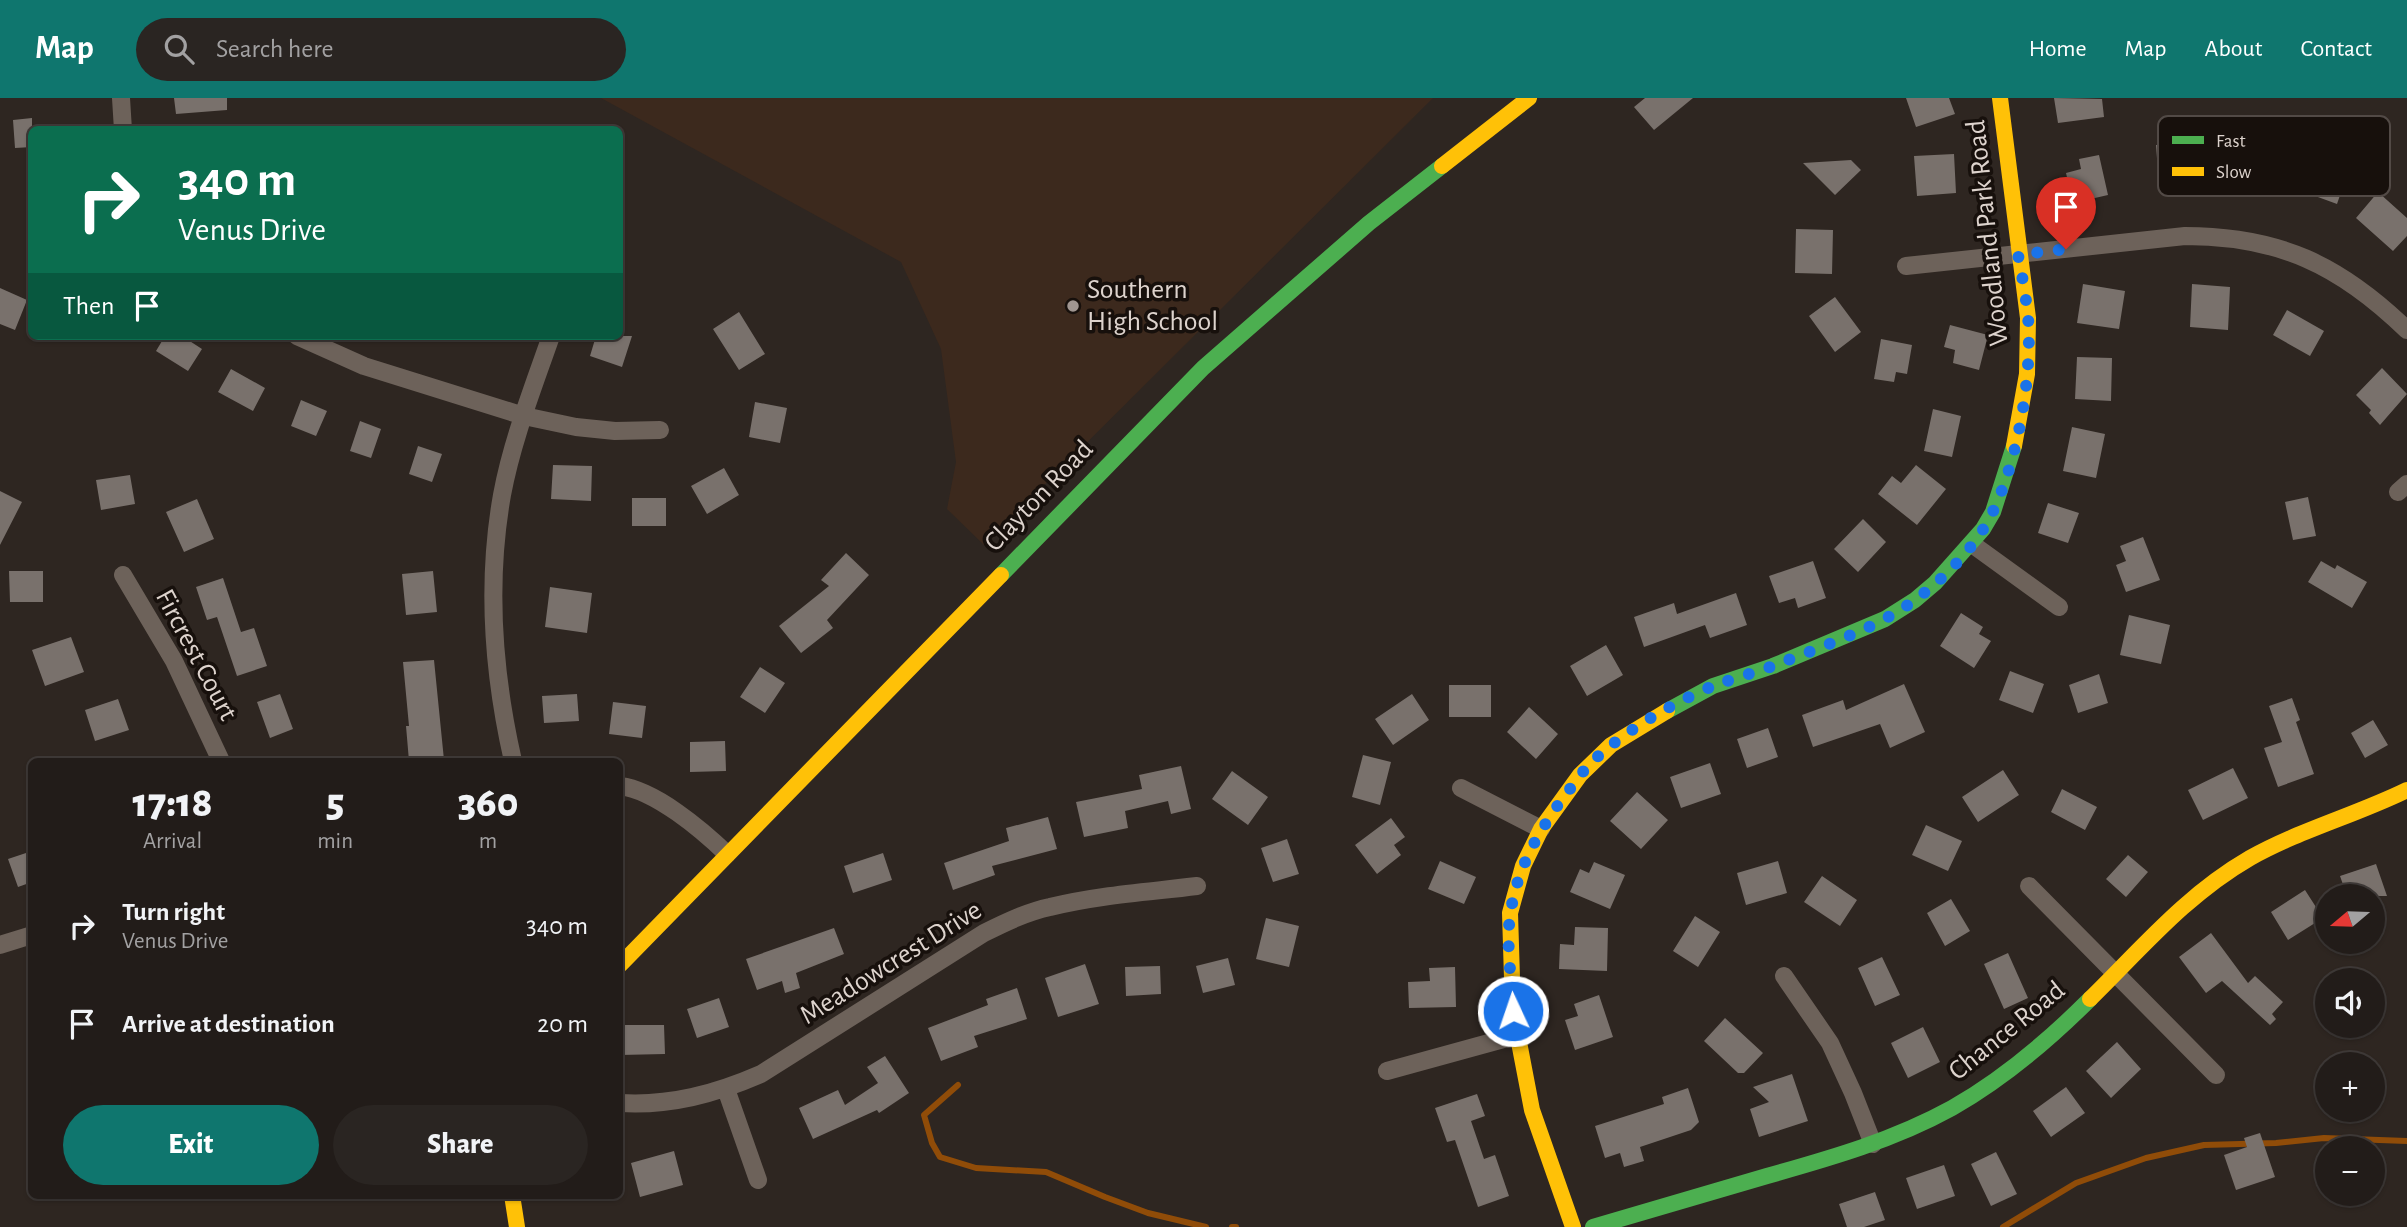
<!DOCTYPE html>
<meta charset="utf-8">
<style>
:root{--surface:#221c19;--page:#2a2522;--text:#f1f3f6;--muted:#a2a1a2;--line:#3f3a38;--accent:#0f766e}
body{margin:0;font-family:"Alegreya Sans",sans-serif;background:var(--page);color:var(--text);height:100vh;display:flex;flex-direction:column;font-size:26px;white-space:nowrap}
*{box-sizing:border-box;margin:0}
p{font-size:23px;color:var(--muted)}
.icon{flex:none;width:38px;height:38px;fill:none;stroke:currentColor;stroke-width:2;stroke-linecap:round;stroke-linejoin:round}
.map{position:relative;flex:1;overflow:hidden}
.sheet{position:absolute;left:28px;top:660px;width:595px;height:441px;display:flex;flex-direction:column;background:var(--surface);border-radius:10px;box-shadow:0 2px 5px #0004,0 0 0 2px var(--line)}
.sheet>*{flex:none}
.guide{position:absolute;left:28px;top:28px;width:595px;height:214px;border-radius:10px;box-shadow:0 2px 5px #0004,0 0 0 2px var(--line);background:#0b6e4f;color:#fff;overflow:hidden}
.needle{width:46px;rotate:251deg}
.buttons{position:absolute;left:2315px;top:786px;display:grid;gap:14px}
.buttons a{display:grid;place-items:center;width:70px;height:70px;border-radius:50%;background:var(--surface);box-shadow:0 2px 5px #0004,0 0 0 2px var(--line);font-size:35px}
.pin{position:absolute;display:grid;place-items:center;width:60px;height:60px;color:#fff;margin:-72px -30px;border-radius:50% 50% 50% 0;rotate:-45deg;box-shadow:0 0 7px #0007}
.pin .icon{rotate:45deg}
.me{position:absolute;width:77px;margin:-38px;rotate:357deg;stroke-linejoin:round;filter:drop-shadow(0 0 5px #0008)}
.turn{display:flex;align-items:center;gap:24px;height:147px;padding:0 35px;font-size:32px}
.turn .icon{width:91px;height:91px;stroke-width:2.5}
.turn b{display:block;font-size:49px;line-height:60px}
.then{display:flex;align-items:center;height:66px;padding:0 35px;background:#0003;gap:14px;font-size:26px}
.eta{display:flex;justify-content:space-evenly;align-items:center;height:119px;text-align:center}
.eta b{font-size:42px;font-weight:800;line-height:49px}
.primary-button{display:flex;gap:14px;margin-top:auto;padding:14px 35px}
.primary-button a{flex:1;height:80px;border-radius:42px;background:var(--accent);color:#fff;font-size:28px;font-weight:800;line-height:80px;text-align:center}
.primary-button a+a{background:var(--page);color:var(--text)}
ul{padding:0;list-style:none}
li{display:flex;align-items:center;gap:21px;height:98px;padding:0 35px}
li div{flex:1}
li b{display:block;font-size:26px}
li em{font-style:normal}
header{display:flex;align-items:center;gap:42px;box-sizing:border-box;height:98px;padding:0 35px;background:var(--accent);color:#fff}
header strong{font-size:33px}
nav{display:flex;gap:38px;margin-inline-start:auto;font-size:24px}
.search{width:490px;height:63px;background:var(--page);display:flex;align-items:center;gap:18px;box-sizing:border-box;padding:0 24px;border-radius:38px;color:var(--muted);font-size:26px}
.map>svg:first-child{display:block}
.built{fill:#3c291d}
.lines{fill:none;stroke-linecap:round;stroke-linejoin:round}
.stream{stroke:#904c08;stroke-width:6}
.building{fill:#79716c}
.street{stroke:#6d625a;stroke-width:18}
.fast{stroke:#4caf50;stroke-width:16}
.slow{stroke:#ffc107;stroke-width:16}
.route{stroke:#1a73e8;stroke-width:12;stroke-dasharray:0 21.6}
.poi-dot{fill:#a09691;stroke:#17100c;stroke-width:2.5}
.labels{text-anchor:middle;dominant-baseline:central;stroke-width:7;stroke-linejoin:round;paint-order:stroke}
.street-label{font-size:28px;fill:#ddd3cd;stroke:#17100c}
.poi-label{font-size:28px;fill:#ddd3cd;stroke:#17100c;text-anchor:start}
.key{fill:#17100c;stroke:#524a46;stroke-width:2}
.key-label{font-size:19px;fill:#ddd3cd}
</style>
<header>
<strong>Map</strong>
<div class="search"><svg class="icon" aria-label="search" viewBox="0 0 24 24"><circle cx="10" cy="10" r="6"/><path d="M15 15l6 6"/></svg>Search here</div>
<nav><a>Home</a><a>Map</a><a>About</a><a>Contact</a></nav>
</header>
<div class="map">
<svg width="2407" height="1129" viewBox="0 0 2407 1129">
<rect width="100%" height="100%" fill="#2e2621"/>
<path class="built" d="M601,0H1433L984,447L947,411L956,364L941,251L901,164Z"/>
<g class="lines">
<path class="stream" d="M958,987L924,1017L932,1045L940,1059L976,1070L1046,1074L1105,1099L1148,1115L1206,1129
M1232,1129H1236
M2003,1129L2076,1085L2146,1060L2204,1047L2276,1045L2324,1040L2407,1043"/>
</g>
<path class="building" d="M174,0H227V12L176,16Z
M1645,0H1693L1654,32L1634,9Z
M1906,0H1949L1955,16L1916,29Z
M2054,0L2102,1L2104,19L2058,25Z
M32,20V49L15,50L13,22Z
M2195,44L2198,84L2159,87L2156,47Z
M1954,56L1956,95L1917,98L1914,58Z
M2099,57L2108,97L2073,105L2066,75L2081,71L2079,61Z
M2307,59L2348,74L2337,106L2296,91Z
M1851,62L1861,72L1835,97L1803,65Z
M2378,94L2407,120V138L2393,153L2356,120Z
M1796,131L1833,132L1832,176L1795,175Z
M2083,186L2125,193L2119,231L2077,225Z
M2192,186L2230,189L2228,232L2190,229Z
M0,190L27,202L15,232L0,226Z
M1835,199L1861,234L1835,254L1809,218Z
M2287,212L2324,233L2310,258L2273,237Z
M739,214L765,256L739,272L713,231Z
M1950,227L1988,237L1979,272L1953,265L1955,252L1944,249Z
M165,238H182L202,251L188,273L156,253Z
M596,238H632L622,269L590,258Z
M1881,241L1912,247L1907,276L1896,274L1894,284L1874,281Z
M2077,259L2112,260L2111,303L2075,301Z
M2382,270L2407,296L2380,327L2369,315L2371,312L2356,297Z
M231,271L265,290L253,313L218,294Z
M301,302L327,313L316,338L291,328Z
M755,304L787,310L780,345L749,339Z
M1933,311L1961,318L1952,359L1924,353Z
M360,323L381,331L371,360L350,353Z
M2072,329L2105,336L2096,380L2063,373Z
M418,348L442,356L432,384L409,376Z
M553,367L592,368L591,403L551,401Z
M1916,367L1946,391L1917,427L1878,396L1892,378L1901,385Z
M724,370L739,397L707,416L691,388Z
M130,377L135,406L101,412L96,382Z
M0,393L22,404L0,447Z
M2308,399L2316,438L2293,442L2285,404Z
M632,400H666V428H632Z
M197,401L214,441L184,454L166,414Z
M2048,405L2079,415L2068,445L2038,435Z
M1863,421L1886,444L1858,474L1834,451Z
M2143,439L2160,482L2126,494L2116,467L2126,463L2120,448Z
M846,455L869,477L827,522L833,530L801,555L779,528L829,488L821,482Z
M1813,463L1826,500L1798,510L1795,500L1779,505L1769,478Z
M2321,463L2335,471L2337,467L2367,484L2352,510L2308,484Z
M9,473H43V504H10Z
M433,473L437,514L406,517L402,476Z
M223,480L241,534L254,530L267,568L237,578L217,519L207,522L196,489Z
M550,489L592,495L587,535L545,529Z
M1736,495L1747,527L1710,540L1705,527L1644,549L1634,519L1674,505L1677,516Z
M1961,515L1983,529L1979,536L1991,543L1974,570L1940,548Z
M2129,517L2170,527L2161,566L2120,557Z
M71,539L84,574L45,588L32,552Z
M1606,547L1623,577L1587,598L1570,568Z
M434,562L444,662L409,663L406,628H409L403,564Z
M760,569L785,585L765,615L740,599Z
M2010,573L2044,586L2033,615L1999,602Z
M2099,576L2108,605L2078,615L2069,587Z
M1904,586L1925,634L1890,650L1880,626L1813,649L1802,617L1843,602L1846,612Z
M1449,587H1491V619H1449Z
M280,596L293,631L270,640L257,604Z
M577,596L579,623L544,625L542,598Z
M1412,596L1429,622L1393,647L1375,621Z
M2292,600L2300,622L2296,624L2314,676L2278,689L2264,650L2282,644L2269,608Z
M118,601L129,632L95,643L85,612Z
M613,604L646,608L642,640L609,636Z
M1529,609L1558,636L1536,661L1507,634Z
M2373,622L2388,647L2365,660L2351,635Z
M1768,630L1778,659L1747,670L1737,641Z
M725,643L726,673L690,674V644Z
M1363,657L1391,664L1380,707L1352,699Z
M1710,665L1721,696L1681,710L1670,679Z
M1181,668L1191,711L1171,716L1168,703L1125,713L1128,730L1084,739L1076,704L1142,691L1139,677Z
M2233,670L2248,700L2203,722L2188,692Z
M2003,672L2019,697L1978,724L1962,699Z
M1232,673L1268,699L1248,727L1212,701Z
M2062,691L2097,709L2085,732L2051,714Z
M1637,694L1668,722L1641,751L1610,723Z
M1048,719L1057,751L992,768L995,777L953,792L944,765L1009,743L1006,730Z
M1391,720L1405,739L1394,747L1401,757L1377,776L1355,747Z
M1926,727L1962,743L1948,773L1912,757Z
M1287,741L1299,776L1273,784L1261,750Z
M32,753V784L18,789L8,761Z
M883,755L892,782L853,795L844,768Z
M2128,757L2148,774L2126,799L2106,781Z
M1440,763L1476,779L1464,806L1428,791Z
M1778,763L1787,795L1746,807L1737,775Z
M1594,764L1625,777L1610,811L1570,794L1580,771L1589,775Z
M2376,766L2387,798H2347L2340,778Z
M1822,778L1857,802L1840,828L1804,804Z
M2305,792L2323,820L2288,842L2271,814Z
M1951,801L1970,833L1945,848L1927,815Z
M1695,818L1720,834L1698,869L1673,853Z
M1266,820L1299,828L1289,869L1256,861Z
M1575,829L1608,830L1607,873L1559,871L1560,846L1574,847Z
M834,830L844,856L796,875L800,890L785,895L782,883L757,892L746,861Z
M2211,835L2248,885L2255,878L2283,904L2272,916L2276,921L2270,927L2222,883L2206,895L2179,859Z
M2008,855L2028,900L2004,911L1984,866Z
M1882,859L1900,897L1875,908L1858,870Z
M1228,860L1235,887L1203,895L1196,868Z
M1085,866L1099,906L1058,919L1045,880Z
M1160,868L1161,896L1126,898L1125,869Z
M1455,869L1456,909L1409,910L1408,884L1430,883L1429,870Z
M1017,890L1027,921L974,938L978,949L941,963L928,930L988,907L986,901Z
M1599,897L1613,939L1575,952L1565,922L1578,918L1574,906Z
M719,900L729,929L697,940L687,911Z
M1725,920L1763,955L1744,975H1738L1704,943Z
M620,927H664L665,956L620,957Z
M1923,929L1940,964L1908,980L1891,945Z
M2117,944L2141,971L2111,1000L2086,973Z
M885,958L909,995L879,1015L877,1012L813,1041L799,1010L838,992L845,1007L878,985L867,969Z
M1792,976L1808,1023L1759,1039L1750,1011L1769,1004L1753,989Z
M2066,989L2085,1015L2051,1039L2033,1013Z
M1688,990L1699,1024L1691,1032L1640,1049L1644,1063L1624,1069L1620,1055L1605,1060L1595,1028L1664,1006L1662,999Z
M1477,996L1485,1018L1471,1023L1484,1061L1495,1057L1509,1098L1478,1109L1455,1042L1447,1044L1435,1010Z
M2260,1035L2275,1079L2236,1092L2224,1057L2247,1049L2244,1040Z
M674,1053L683,1087L640,1099L631,1065Z
M1996,1054L2017,1096L1991,1108L1971,1066Z
M1944,1067L1955,1098L1917,1111L1906,1080Z
M1875,1094L1885,1122L1864,1129H1847L1839,1106Z"/>
<g class="lines">
<path class="street" d="M121,0L123,32
M1906,168L2185,138C2279,138 2340,167 2407,232
M297,238L364,268L524,318L576,329L615,333L660,332
M2398,394L2407,386
M1972,446L2059,509
M123,477L174,563L221,663
M513,663C493,575 486,487 502,397C512,343 533,290 551,238
M620,688C655,692 702,732 727,756
M1461,690L1541,731
M2029,788L2216,977
M0,847L32,837
M1784,878L1830,945L1853,995L1873,1046
M1387,973L1518,937
M726,991L758,1082
M620,1005C670,1008 715,996 761,976L984,835C1006,824 1027,814 1050,809C1098,797 1149,794 1197,788"/>
<path class="fast" d="M1001,477L1203,270L1369,125L1442,68
M1667,613L1713,588L1773,568L1885,521L1915,502L1935,485L1983,431L1993,414L2014,348
M1593,1129C1651,1112 1709,1095 1767,1078C1831,1060 1894,1042 1952,1010C2003,981 2049,942 2090,901"/>
<path class="slow" d="M2000,0L2028,220L2027,276L2014,348
M1442,68L1529,0
M620,867L1001,477
M2090,901C2142,850 2186,797 2250,760C2300,732 2356,717 2407,692
M512,1097L517,1129
M1573,1129L1532,1012L1513,913L1510,815L1523,768L1541,731L1580,677L1611,647L1667,613"/>
</g>
<g class="lines">
<path class="route" d="M1513,913C1512,881 1505,844 1511,812C1517,773 1535,740 1558,707C1570,692 1580,675 1594,662C1623,634 1679,601 1716,587C1735,580 1756,574 1776,567C1822,548 1874,532 1915,502C1941,483 1967,457 1984,430C2016,378 2033,280 2028,219C2026,199 2022,177 2018,157L2066,151"/>
</g>
<circle class="poi-dot" cx="1073" cy="208" r="7"/>
<g class="labels">
<g class="street-label">
<text transform="translate(1988 135) rotate(-96)">Woodland Park Road</text>
<text transform="translate(1039 398) rotate(-46)">Clayton Road</text>
<text transform="translate(196 557) rotate(62)">Fircrest Court</text>
<text transform="translate(891 865) rotate(-32)">Meadowcrest Drive</text>
<text transform="translate(2007 933) rotate(-39)">Chance Road</text>
</g>
<g class="poi-label">
<text x="1087" y="192">Southern<tspan x="1087" dy="32">High School</tspan></text>
</g>
</g>
<rect x="2158" y="18" width="232" height="80" rx="10" class="key"/>
<rect x="2172" y="38" width="32" height="8" fill="#4caf50"/>
<rect x="2172" y="69" width="32" height="9" fill="#ffc107"/>
<g class="key-label">
<text x="2216" y="49">Fast</text>
<text x="2216" y="80">Slow</text>
</g>
</svg>
<div class="buttons">
<a><svg class="needle" viewBox="-14 -14 28 28"><path d="M0-13l5 13h-10z" fill="#e53935"/><path d="M0 13l5-13h-10z" fill="#a2a1a2"/></svg></a>
<a><svg class="icon" aria-label="sound" viewBox="0 0 24 24"><path d="M4 9h4l5-4v14l-5-4H4zM17 9q2 3 0 6"/></svg></a>
<a>+</a>
<a>−</a>
</div>
<div class="pin" style="left:2066px;top:151px;background:#d93025"><svg class="icon" aria-label="arrive" viewBox="0 0 24 24"><path d="M6 21V4h12l-3 4 3 4H6"/></svg></div>
<svg class="me" style="left:1513px;top:913px" viewBox="-20 -20 40 40"><circle r="17" fill="#1a73e8" stroke="#fff" stroke-width="3"/><path d="M0-11L8 9 0 5-8 9z" fill="#fff"/></svg>
<div class="guide">
<div class="turn"><svg class="icon" aria-label="right" viewBox="0 0 24 24"><path d="M7 20v-9h11M14 6l5 5-5 5"/></svg><div><b>340 m</b>Venus Drive</div></div>
<div class="then">Then<svg class="icon" aria-label="arrive" viewBox="0 0 24 24"><path d="M6 21V4h12l-3 4 3 4H6"/></svg></div>
</div>
<section class="sheet">
<div class="eta">
<div><b>17:18</b><p>Arrival</p></div>
<div><b>5</b><p>min</p></div>
<div><b>360</b><p>m</p></div>
</div>
<ul>
<li><svg class="icon" aria-label="right" viewBox="0 0 24 24"><path d="M7 20v-9h11M14 6l5 5-5 5"/></svg><div><b>Turn right</b><p>Venus Drive</p></div><em>340 m</em></li>
<li><svg class="icon" aria-label="arrive" viewBox="0 0 24 24"><path d="M6 21V4h12l-3 4 3 4H6"/></svg><div><b>Arrive at destination</b></div><em>20 m</em></li>
</ul>
<div class="primary-button"><a>Exit</a><a>Share</a></div>
</section>
</div>
